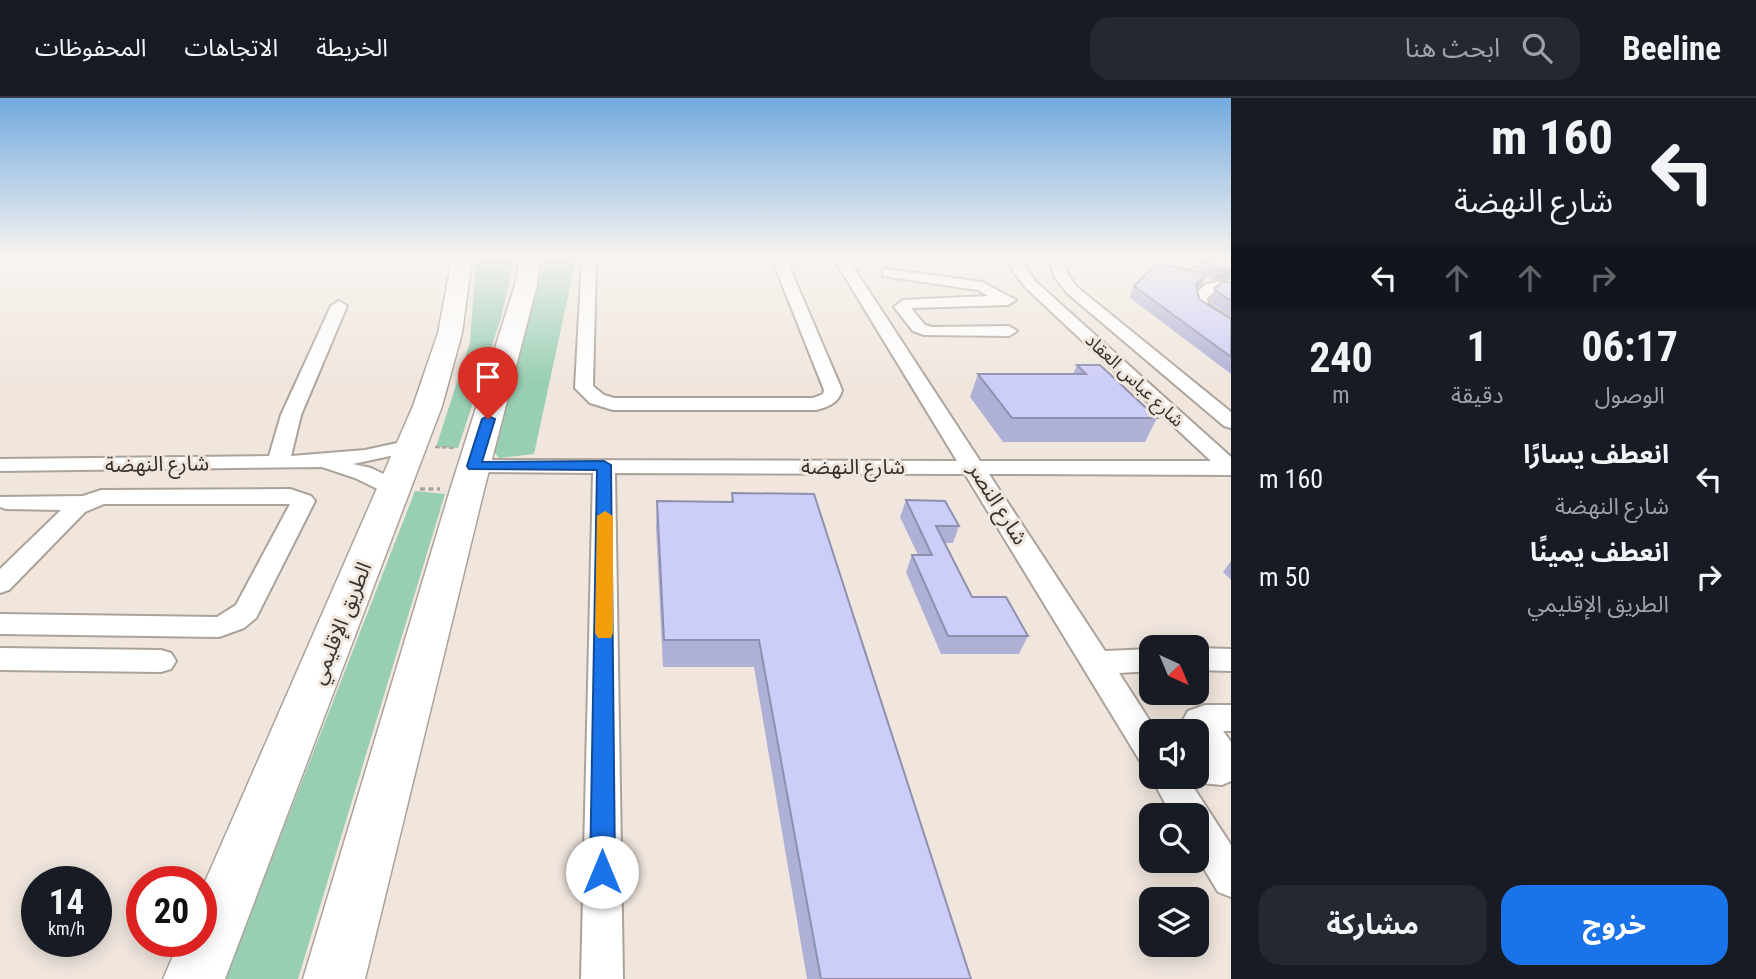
<!DOCTYPE html>
<html lang="ar">
<meta charset="utf-8">
<style>
:root{--surface:#171b24;--page:#242831;--text:#f1f3f6;--muted:#9ea1a6;--line:#363941;--accent:#1a73e8}
body{margin:0;font-family:"Roboto Condensed","Noto Sans Arabic",sans-serif;background:var(--page);color:var(--text);direction:rtl;height:100vh;display:flex;flex-direction:column;font-size:26px;white-space:nowrap}
*{box-sizing:border-box;margin:0}
p{font-size:23px;color:var(--muted)}
.icon{flex:none;width:38px;height:38px;fill:none;stroke:currentColor;stroke-width:2;stroke-linecap:round;stroke-linejoin:round}
.map{position:relative;flex:1;overflow:hidden;direction:ltr}
.panel{display:flex;flex-direction:column;background:var(--surface);width:525px}
.panel>*{flex:none}
.guide{background:#171b24;color:var(--text);overflow:hidden}
.needle{width:46px;rotate:136deg}
.fabs{position:absolute;left:1139px;top:537px;display:grid;gap:14px}
.fabs a{display:grid;place-items:center;width:70px;height:70px;border-radius:14px;background:var(--surface);box-shadow:0 4px 18px #0003;font-size:35px}
.speed{position:absolute;left:21px;top:768px;display:flex;gap:14px;font-size:35px;font-weight:700;text-align:center}
.speed>*{display:grid;place-content:center;width:91px;height:91px;border-radius:50%;background:var(--surface);box-shadow:0 4px 18px #0003;line-height:1}
.speed small{font-size:18px;font-weight:400}
.speed .limit{border:10px solid #d22;background:#fff;color:#111}
.pin{position:absolute;display:grid;place-items:center;width:60px;height:60px;color:#fff;margin:-72px -30px;border-radius:50% 50% 50% 0;rotate:-45deg;box-shadow:0 0 7px #0007}
.pin .icon{rotate:45deg}
.me{position:absolute;width:77px;margin:-38px;rotate:0deg;stroke-linejoin:round;filter:drop-shadow(0 0 5px #0008)}
.turn{display:flex;align-items:center;gap:24px;height:147px;padding:0 28px;font-size:32px}
.turn .icon{width:91px;height:91px;stroke-width:2.5}
.turn b{display:block;font-size:49px;line-height:60px}
.lanes{display:flex;align-items:center;height:66px;padding:0 28px;background:#0003;justify-content:center;gap:35px;direction:ltr}
.lanes .off{opacity:.35}
.eta{display:flex;justify-content:space-evenly;align-items:center;height:119px;text-align:center}
.eta b{font-size:42px;font-weight:700;line-height:49px}
.button{display:flex;gap:14px;margin-top:auto;padding:14px 28px}
.button a{flex:1;height:80px;border-radius:21px;background:var(--accent);color:#fff;font-size:28px;font-weight:700;line-height:80px;text-align:center}
.button a+a{background:var(--page);color:var(--text)}
ul{padding:0;list-style:none}
li{display:flex;align-items:center;gap:21px;height:98px;padding:0 28px}
li div{flex:1}
li b{display:block;font-size:26px}
li em{font-style:normal}
header{display:flex;align-items:center;gap:42px;box-sizing:border-box;height:98px;padding:0 35px;background:var(--surface);border-bottom:2px solid var(--line)}
header strong{font-size:33px}
nav{display:flex;gap:38px;margin-inline-start:auto;font-size:24px}
.search{width:490px;height:63px;background:var(--page);display:flex;align-items:center;gap:18px;box-sizing:border-box;padding:0 24px;border-radius:21px;color:var(--muted);font-size:26px}
main{display:flex;flex:1;min-height:0}
.map>svg:first-child{display:block}
.green{fill:#98ceb4}
.lines{fill:none;stroke-linecap:round;stroke-linejoin:round}
.minor-casing{stroke:#aba29a;stroke-width:4}
.highway-casing{stroke:#aba29a;stroke-width:3}
.path-far1{stroke:#aca49e;stroke-width:2.5;stroke-dasharray:4.5 2.5;stroke-linecap:butt}
.path{stroke:#aca49e;stroke-width:3.5;stroke-dasharray:5 3.5;stroke-linecap:butt}
.minor{fill:#fff;fill-rule:evenodd}
.highway{fill:#fff;fill-rule:evenodd}
.wall{fill:#afb0d5}
.shaded-wall{fill:#8f90ae}
.building{fill:#cccdf8;stroke:#8f90ae;stroke-width:2}
.route{fill:#1a73e8;stroke:#114b97;stroke-width:2}
.slow{fill:#f59e0b}
.labels{text-anchor:middle;dominant-baseline:central;stroke-width:6;stroke-linejoin:round;paint-order:stroke}
.far-street-label{font-size:18px;fill:#34302d;stroke:#f0e6de}
.street-label{font-size:21px;fill:#34302d;stroke:#f0e6de}
</style>
<header>
<strong>Beeline</strong>
<div class="search"><svg class="icon" aria-label="search" viewBox="0 0 24 24"><circle cx="10" cy="10" r="6"/><path d="M15 15l6 6"/></svg>ابحث هنا</div>
<nav><a>الخريطة</a><a>الاتجاهات</a><a>المحفوظات</a></nav>
</header>
<main>
<section class="panel">
<div class="guide">
<div class="turn"><svg class="icon" aria-label="left" viewBox="0 0 24 24"><path d="M17 20v-9H6M10 6l-5 5 5 5"/></svg><div><b>160 m</b>شارع النهضة</div></div>
<div class="lanes"><svg class="icon" aria-label="left" viewBox="0 0 24 24"><path d="M17 20v-9H6M10 6l-5 5 5 5"/></svg><svg class="icon off" aria-label="ahead" viewBox="0 0 24 24"><path d="M12 20V5M6 11l6-6 6 6"/></svg><svg class="icon off" aria-label="ahead" viewBox="0 0 24 24"><path d="M12 20V5M6 11l6-6 6 6"/></svg><svg class="icon off" aria-label="right" viewBox="0 0 24 24"><path d="M7 20v-9h11M14 6l5 5-5 5"/></svg></div>
</div>
<div class="eta">
<div><b>06:17</b><p>الوصول</p></div>
<div><b>1</b><p>دقيقة</p></div>
<div><b>240</b><p>m</p></div>
</div>
<ul>
<li><svg class="icon" aria-label="left" viewBox="0 0 24 24"><path d="M17 20v-9H6M10 6l-5 5 5 5"/></svg><div><b>انعطف يسارًا</b><p>شارع النهضة</p></div><em>160 m</em></li>
<li><svg class="icon" aria-label="right" viewBox="0 0 24 24"><path d="M7 20v-9h11M14 6l5 5-5 5"/></svg><div><b>انعطف يمينًا</b><p>الطريق الإقليمي</p></div><em>50 m</em></li>
</ul>
<div class="button"><a>خروج</a><a>مشاركة</a></div>
</section>
<div class="map">
<svg width="1231" height="881" viewBox="0 0 1231 881">
<rect width="100%" height="100%" fill="#f0e6de"/>
<path class="green" d="M476,161H514L501,220L458,350L436,349L470,244Z
M545,161H576L534,356L499,360L491,350Z
M415,393L445,396L298,881H225Z"/>
<g class="lines">
<defs>
<path id="minor" d="M582,161H596L593,288L604,297L614,300H813L823,296L824,292L772,161H786L842,292C839,305 828,309 816,312H613L590,305L575,290Z
M834,161H848L980,363H1211L1026,190L1013,173L1009,161H1023L1027,172L1036,184L1231,359V377L989,376L1105,553L1152,551V573L1119,575L1157,634H1152V667L1140,663L965,376L615,375L623,881H581L593,375L474,374L466,373L463,368L466,363L474,362L957,363Z
M1049,161H1063L1068,177L1077,189L1231,314V330L1224,328L1067,195L1054,178Z
M888,171L982,184L1016,202L1008,207L911,210L925,227L932,229L1009,228L1017,233L1009,238L924,237L913,233L894,209L903,202L988,198L978,192L883,178V172Z
M1231,182V190L1215,193L1207,200L1208,206L1231,222V234L1196,211L1192,199L1206,186Z
M339,203L347,208L301,317L291,358L365,352L411,342L418,344L421,348L418,352L353,366L371,370L404,386L407,391L404,396H388L355,380L322,369L0,373V361L269,358L281,317L331,208Z
M290,391L311,398L315,403L256,520L244,530L219,539L0,536V516L217,519L236,507L290,406H104L85,414L9,492L0,495V471L61,412L6,411L0,409V399L83,398L101,392Z
M0,550L161,552L171,555L176,563L171,571L161,574L0,572Z
M1197,550L1231,551V573L1197,572Z
M1205,607H1231V633H1223L1231,644V683L1222,687L1190,684L1231,747V799L1218,794L1197,759V718H1172L1151,679H1197V657H1204L1197,646V634H1189L1183,622L1188,613Z"/>
<path id="highway" d="M452,161H472L462,235L442,308L225,881H163L179,844H201V793L413,308L438,235Z
M520,161H540L537,187L484,392L365,881H303L450,392L515,187Z"/>
</defs>
<use href="#minor" class="minor-casing"/>
<use href="#highway" class="highway-casing"/>
<path class="path-far1" d="M435,349L455,350"/>
<path class="path" d="M420,391H440"/>
<use href="#minor" class="minor"/>
<use href="#highway" class="highway"/>
</g>
<path class="wall" d="M1196,161H1231V180L1214,182L1206,177L1201,187L1197,191L1199,201L1231,221V276L1129,199L1134,188L1203,175L1193,169Z
M1231,184V219L1210,204V201L1215,190Z
M1077,267L1157,320L1145,344H1003L970,299L978,276H1073Z
M732,395L971,881H807L754,569H663L656,429L657,403L731,404Z
M906,402L959,428L953,445H945L972,499L1028,538L1019,556H941L906,474L912,457H918L900,419Z
M1231,463V482L1223,474Z"/>
<path class="shaded-wall" d="M1231,170V180L1214,182L1220,171Z
M1207,176L1201,187L1190,197L1196,186Z"/>
<path class="building" d="M1203,161H1231V170L1220,171Z
M1157,165L1207,176L1196,186L1199,201L1231,221V259L1134,188Z
M1222,184H1231V203L1216,193L1215,190Z
M1077,267H1100L1157,320H1012L978,276H1086Z
M732,395L814,396L971,881H821L759,542H664L657,403L733,404Z
M906,402L945,403L959,428H936L972,499H1006L1028,538H948L912,457H932Z"/>
<linearGradient id="sky" x2="0" y2="1"><stop stop-color="#73aadf"/><stop offset="0.56" stop-color="#f8f4f0"/><stop offset="1" stop-color="#f8f4f0" stop-opacity="0"/></linearGradient>
<rect width="1231" height="285" fill="url(#sky)"/>
<path class="route" d="M488,318L495,321L482,364L604,363L611,367L615,774L611,783L602,786L594,783L590,774L597,372L469,371L467,368L482,321Z"/>
<path class="slow" d="M605,413L613,418V535L611,540H598L595,535L597,418Z"/>
<g class="labels">
<g class="far-street-label">
<text transform="translate(1135 282) rotate(43)">شارع عباس العقاد</text>
</g>
<g class="street-label">
<text transform="translate(157 366) rotate(-1)">شارع النهضة</text>
<text x="853" y="369">شارع النهضة</text>
<text transform="translate(998 406) rotate(58)">شارع النصر</text>
<text transform="translate(341 525) rotate(-68)">الطريق الإقليمي</text>
</g>
</g>
</svg>
<div class="fabs">
<a><svg class="needle" viewBox="-14 -14 28 28"><path d="M0-13l5 13h-10z" fill="#e53935"/><path d="M0 13l5-13h-10z" fill="#9ea1a6"/></svg></a>
<a><svg class="icon" aria-label="sound" viewBox="0 0 24 24"><path d="M4 9h4l5-4v14l-5-4H4zM17 9q2 3 0 6"/></svg></a>
<a><svg class="icon" aria-label="search" viewBox="0 0 24 24"><circle cx="10" cy="10" r="6"/><path d="M15 15l6 6"/></svg></a>
<a><svg class="icon" aria-label="layers" viewBox="0 0 24 24"><path d="M12 4l9 5-9 5-9-5zM3 14l9 5 9-5"/></svg></a>
</div>
<div class="speed"><div>14<small>km/h</small></div><div class="limit">20</div></div>
<div class="pin" style="left:488px;top:321px;background:#d93025"><svg class="icon" aria-label="arrive" viewBox="0 0 24 24"><path d="M6 21V4h12l-3 4 3 4H6"/></svg></div>
<svg class="me" style="left:602px;top:774px" viewBox="-20 -20 40 40"><circle r="19" fill="#fff"/><path d="M0-13L10 11 0 6-10 11z" fill="#1a73e8"/></svg>
</div>
</main>
